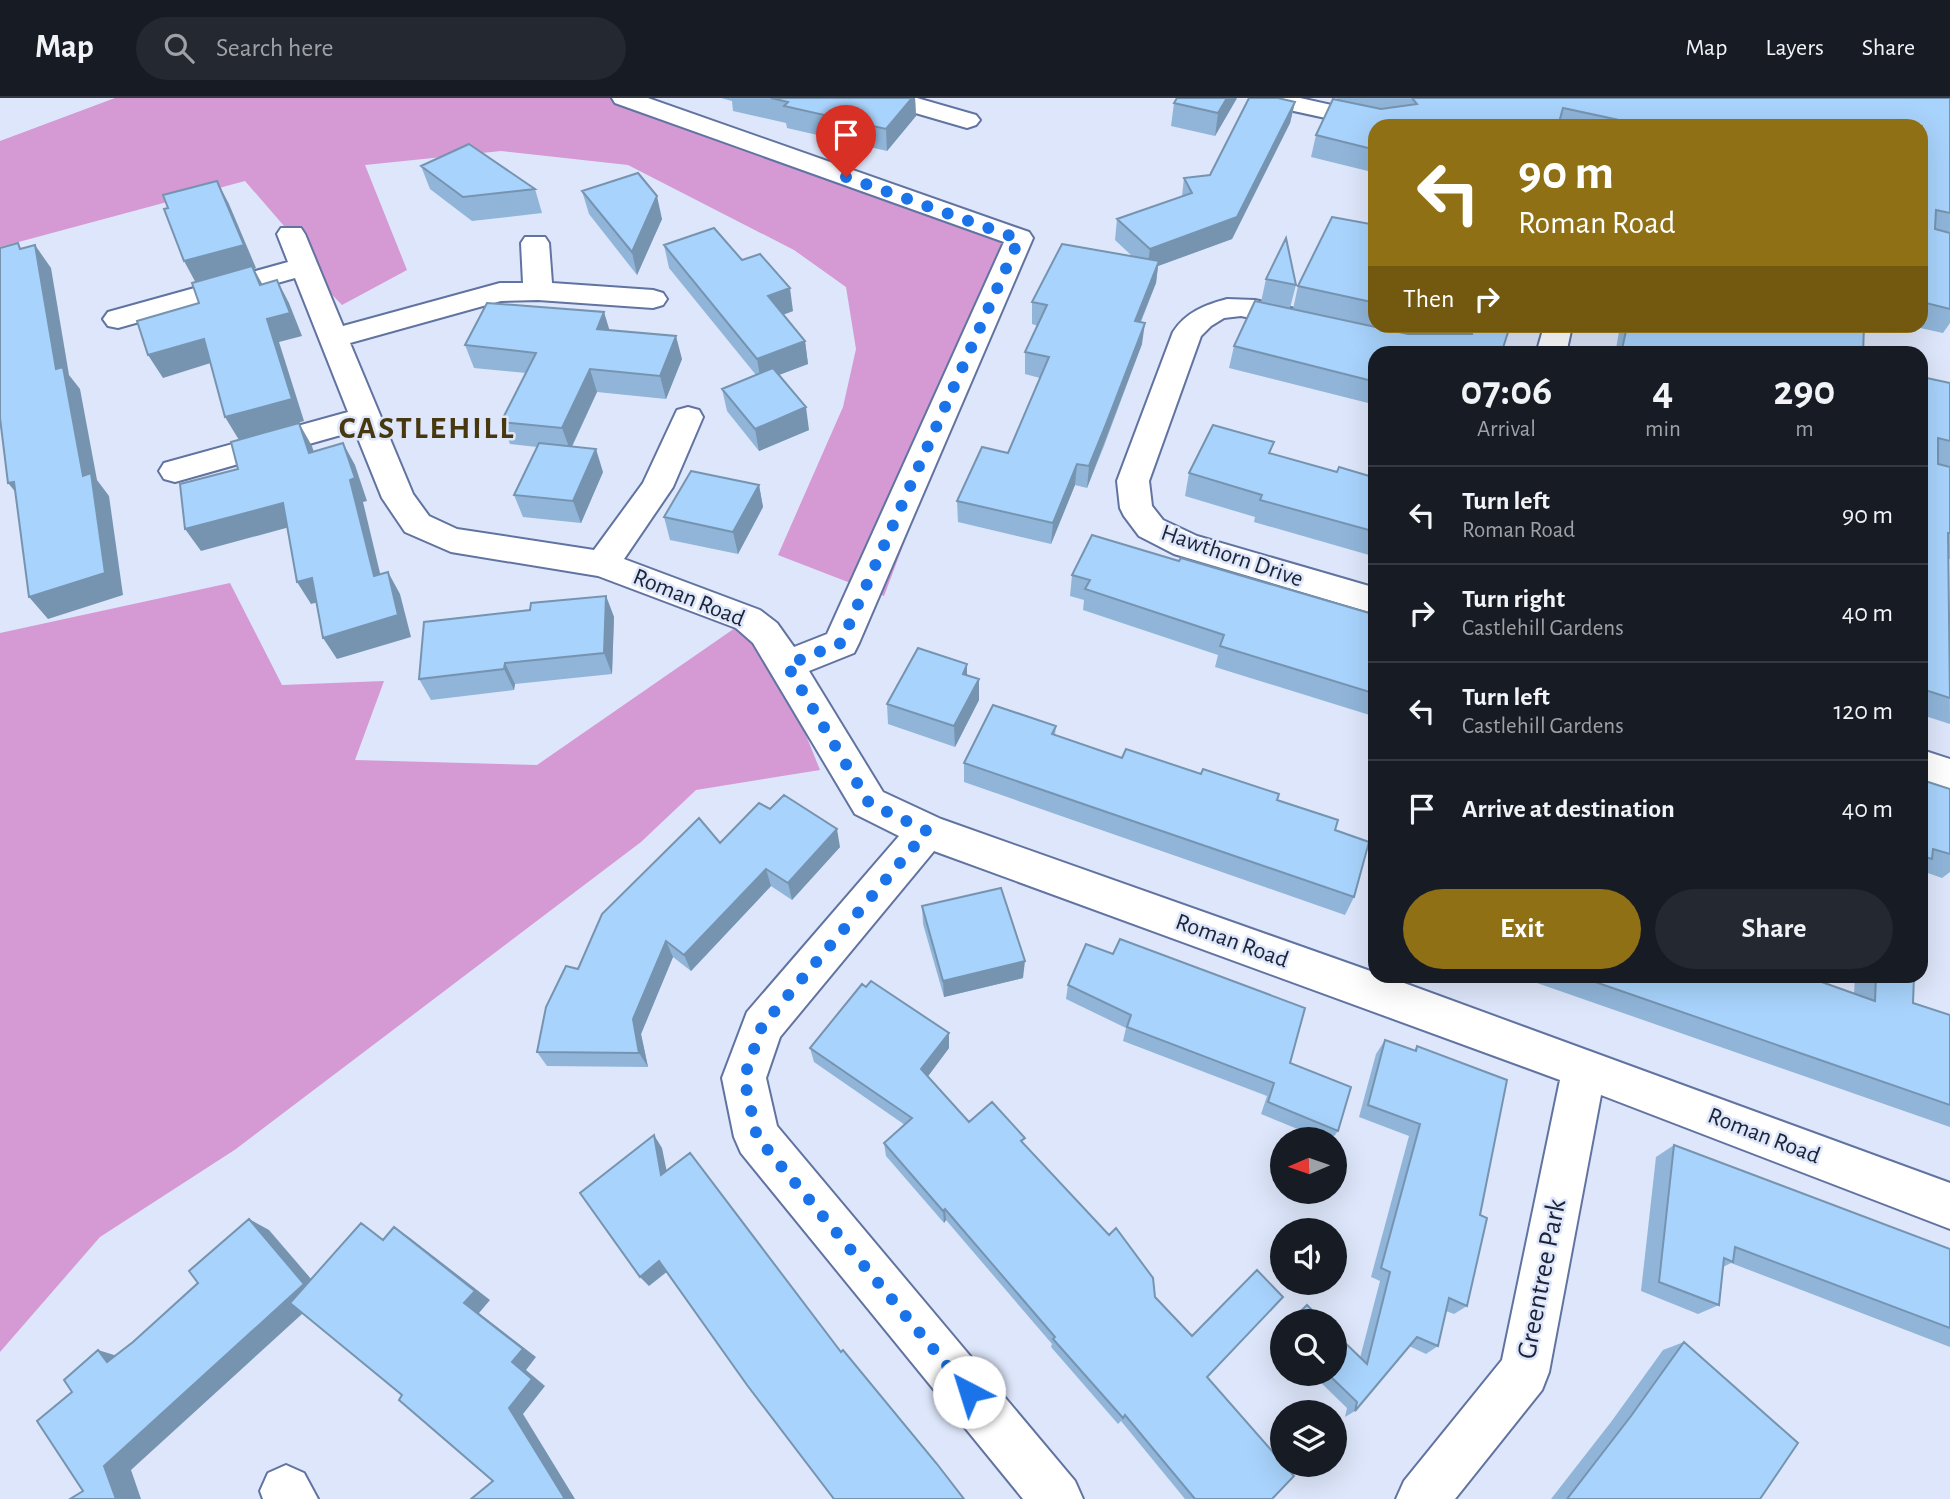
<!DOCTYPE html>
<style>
:root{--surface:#171b24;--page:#242831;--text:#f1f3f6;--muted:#9ea1a6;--line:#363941;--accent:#907014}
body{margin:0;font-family:"Alegreya Sans",sans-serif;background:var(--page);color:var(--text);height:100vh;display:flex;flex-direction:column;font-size:26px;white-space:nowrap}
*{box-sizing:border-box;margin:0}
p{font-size:23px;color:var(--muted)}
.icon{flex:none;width:38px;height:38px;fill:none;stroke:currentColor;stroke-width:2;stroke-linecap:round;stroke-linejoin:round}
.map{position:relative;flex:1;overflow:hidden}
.sheet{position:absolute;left:1368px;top:248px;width:560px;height:637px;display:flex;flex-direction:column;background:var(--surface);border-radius:21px;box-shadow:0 7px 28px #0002}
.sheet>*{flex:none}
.guide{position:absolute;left:1368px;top:21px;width:560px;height:214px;border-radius:21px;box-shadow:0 7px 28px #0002;background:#907014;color:#fff;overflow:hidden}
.needle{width:46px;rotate:268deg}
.fabs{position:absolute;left:1270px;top:1029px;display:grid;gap:14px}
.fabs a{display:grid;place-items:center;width:77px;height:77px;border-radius:50%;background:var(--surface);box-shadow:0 7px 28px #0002;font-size:35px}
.pin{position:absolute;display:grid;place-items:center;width:60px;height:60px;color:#fff;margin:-72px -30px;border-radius:50% 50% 50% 0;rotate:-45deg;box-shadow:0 0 7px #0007}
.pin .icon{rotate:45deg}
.me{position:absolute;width:77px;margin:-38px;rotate:320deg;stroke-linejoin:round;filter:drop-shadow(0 0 5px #0008)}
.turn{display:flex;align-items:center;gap:24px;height:147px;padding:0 35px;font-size:32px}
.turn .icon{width:91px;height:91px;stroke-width:2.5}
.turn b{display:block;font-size:49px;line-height:60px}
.then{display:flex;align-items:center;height:66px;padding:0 35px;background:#0003;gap:14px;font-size:26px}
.eta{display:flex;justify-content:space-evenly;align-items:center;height:119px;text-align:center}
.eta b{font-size:42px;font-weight:700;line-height:49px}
.primary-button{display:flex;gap:14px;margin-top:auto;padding:14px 35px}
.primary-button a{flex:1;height:80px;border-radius:42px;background:var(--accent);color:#fff;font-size:28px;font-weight:700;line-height:80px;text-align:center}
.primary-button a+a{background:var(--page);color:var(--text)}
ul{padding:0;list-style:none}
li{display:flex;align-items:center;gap:21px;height:98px;padding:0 35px;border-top:2px solid var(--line)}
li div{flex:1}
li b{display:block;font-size:26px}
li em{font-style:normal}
header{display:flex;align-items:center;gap:42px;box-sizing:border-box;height:98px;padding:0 35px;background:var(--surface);border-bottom:2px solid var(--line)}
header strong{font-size:33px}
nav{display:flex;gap:38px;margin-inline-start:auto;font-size:24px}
.search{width:490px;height:63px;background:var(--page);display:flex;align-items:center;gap:18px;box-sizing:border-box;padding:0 24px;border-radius:38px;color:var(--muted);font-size:26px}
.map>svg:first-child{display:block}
.forest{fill:#d599d4}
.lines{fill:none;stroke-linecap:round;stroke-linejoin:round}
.minor-casing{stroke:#6173a0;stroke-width:4}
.minor{fill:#fff;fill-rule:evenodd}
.wall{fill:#90b5d9}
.shaded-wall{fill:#7694b0}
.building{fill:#a8d3fc;stroke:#7694b0;stroke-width:2}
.route{stroke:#1a73e8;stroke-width:12;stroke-dasharray:0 21.6}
.labels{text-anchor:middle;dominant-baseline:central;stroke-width:5;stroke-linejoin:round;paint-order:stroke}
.street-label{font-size:24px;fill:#1c2336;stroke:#dde6fa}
.near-street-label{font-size:28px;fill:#1c2336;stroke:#dde6fa}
.district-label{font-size:32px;font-weight:bold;letter-spacing:2px;fill:#483810;stroke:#dde6fa}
</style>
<header>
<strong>Map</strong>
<div class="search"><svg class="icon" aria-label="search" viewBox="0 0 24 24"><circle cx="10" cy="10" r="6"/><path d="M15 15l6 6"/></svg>Search here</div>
<nav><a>Map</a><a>Layers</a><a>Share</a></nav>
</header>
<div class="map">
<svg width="1950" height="1401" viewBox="0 0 1950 1401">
<rect width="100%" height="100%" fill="#dde6fa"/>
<path class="forest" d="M115,0H624L1019,140L884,498L778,457L843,309L856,251L846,189L794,152L628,67L501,53L365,67L407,172L342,207L304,168L291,136L245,83L0,149V43Z
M230,485L282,587L384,583L355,662L537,667L748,521L765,535L820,672L696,692L641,744L236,1051L100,1139L0,1254V535Z"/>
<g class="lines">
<defs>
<path id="minor" d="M612,0H648L1029,134L1033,140L859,545L854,555L809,573L883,694L941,721L1376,875V878H1385L1950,1085V1131L1601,997L1549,1274L1542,1292L1455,1401H1396L1404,1383L1502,1262L1560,982L934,753L780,939L766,980L777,1028L1075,1383L1083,1401H1023L741,1055L734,1039L722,980L747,914L899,738L855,716L753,545L736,530L598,478L451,454L405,434L382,400L355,333L175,384L164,381L159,373L164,365L348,314L295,180L118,230L108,228L103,221L108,214L288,164L277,136L281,130H301L305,136L343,228L500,185H523L521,145L525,139H545L549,145L552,185L653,192L663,195L667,201L663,207L653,210L538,202L501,203L350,245L413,396L429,418L457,431L594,452L643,385L677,312L688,309L699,312L703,319L673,389L624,461L760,512L777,525L794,549L827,536L1004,144L615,5Z
M878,0H917L976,17L980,22L976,27L967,30L881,5Z
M1254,0H1300L1404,23L1408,28H1376V31L1257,5Z
M1227,201L1255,202L1312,215L1317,222L1312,229L1302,231L1241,218L1224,220L1211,228L1201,238L1149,383L1152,408L1163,422L1197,438L1376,490V516L1174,456L1139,438L1124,418L1120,410L1117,383L1173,234C1186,214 1205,207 1227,201Z
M1544,228H1572L1566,256H1536Z
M1922,652L1950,661V693L1922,683Z
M286,1367L304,1375L318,1401H263L260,1393L268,1375Z"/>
</defs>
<use href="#minor" class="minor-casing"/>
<use href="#minor" class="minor"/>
</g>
<path class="wall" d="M721,0H915L916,18L887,53L787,30L786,25L733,13L732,3Z
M1237,0L1215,38L1171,28L1174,5Z
M1337,0H1950V225L1943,235L1911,228H1922V28H1376V75L1311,59L1316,37Z
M1295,4L1290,25L1232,141L1158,168L1156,185L1141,224L1142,246L1104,348L1087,390L1075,387L1051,446L958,424L957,403L1008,355L1040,280L1025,276V254L1038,228L1032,226V204L1132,158L1115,142L1117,121L1182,98L1184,80L1210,77Z
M421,68L535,91L542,115L472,123L430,91Z
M582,93L662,121L637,177L589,116Z
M1376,127V228H1510L1376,256V307L1229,270L1234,248L1412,236L1293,211L1298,188Z
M664,147L742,162L793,213L783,217L805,243L808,266L778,277L809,332L759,353L727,313L722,291L756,277L669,170Z
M1266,181L1296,187L1290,210L1261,204Z
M1620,228H1864L1863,256H1615Z
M609,232L682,261L666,301L597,294L572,349L603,374L581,425L523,419L514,397L537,349L510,346L501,324L526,275L474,270L465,247Z
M1922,279L1950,285V461H1949L1950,626L1922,617Z
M1271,356L1337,374L1376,380V459L1254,424L1255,419L1185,398L1189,375Z
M759,387L763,409L738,456L670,442L664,419Z
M1179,463L1376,517V619L1215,569L1218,557L1083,512L1084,502L1070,498L1072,477Z
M606,498L614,519L612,576L515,586L514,592L431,602L419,581L530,512Z
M967,566V577L979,581V602L955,649L888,626L887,606Z
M1056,628L1055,637L1122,660L1277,702L1335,732L1354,799L1345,817L964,684V665Z
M1922,682L1950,691V774L1942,780L1922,773Z
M770,711L840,749L792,802L771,788L691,873L673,859L641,936L648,969L547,968L537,954L720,745Z
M922,808L1023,880L944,899L923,826Z
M1517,878H1805L1854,896L1855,878H1914L1913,905L1950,917V1029Z
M1068,887L1290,965L1338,1033L1332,1041H1322L1261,1016L1267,998L1123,943L1126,930L1066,901Z
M949,935V950L928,978L969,1024L1024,1047L1155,1199L1207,1279L1272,1401H1185L1121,1323L1118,1326L1051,1249L1052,1246L946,1122L944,1125L886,1058L884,1045L905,1027L814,964L810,950Z
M1385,942L1414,953L1417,948L1480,1117L1467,1208L1454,1216L1446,1213L1438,1248L1426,1256L1409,1248L1355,1313L1345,1319L1347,1310L1312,1276H1335L1360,1260L1380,1183L1371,1179L1409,1038L1359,1019L1376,956Z
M1674,1047L1950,1151V1249L1731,1165L1723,1169L1719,1207L1698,1216L1641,1193L1656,1059Z
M1283,1231V1247L1275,1239Z
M1684,1244L1760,1401H1551L1611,1324L1663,1252Z"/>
<path class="shaded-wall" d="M912,0H915L916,18L887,53L886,31Z
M1227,0H1237L1215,38L1218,15Z
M1295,4L1290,25L1232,141L1158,168L1156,185L1132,244L1135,223L1147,172L1150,151Z
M217,83L229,106L256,170L254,171L265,191L197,187L184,163Z
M657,98L662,121L637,177L632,154Z
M35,147L51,170L69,277L80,291L97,382L109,398L123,497L48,521L29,499L83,378L56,271Z
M277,182L289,205L302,238L279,244L304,323L239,342L225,319L267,221Z
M790,190L793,213L771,221L768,198Z
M604,214L611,237L597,231Z
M1145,225L1142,246L1087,390L1089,368Z
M676,238L682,261L666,301L660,278Z
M204,241L217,263L163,280L148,257Z
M805,243L808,266L761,284L757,261Z
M590,271L597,294L570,352L562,330Z
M806,309L809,332L759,353L755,331Z
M299,325L312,348L321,377L309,355Z
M343,345L355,367L367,403L363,404L386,500L374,478L350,382Z
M596,351L603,374L581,425L573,403Z
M1077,366L1075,387L1051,446L1053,425Z
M14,384L27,408L8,385Z
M759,387L763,409L738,456L733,434Z
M283,405L297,427L201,453L185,431Z
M388,474L400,496L411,539L337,561L323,540Z
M312,480L326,502L311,506L297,484Z
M606,498L614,519L612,576L604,555Z
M505,565L515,586L514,592L504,571Z
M967,566V587L963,576Z
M979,581V602L955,649L954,628Z
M837,731L840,749L792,802L788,785Z
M766,771L771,788L691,873L684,857Z
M666,843L673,859L641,936L648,969L639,955L633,921Z
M1025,863L1023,880L944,899L943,883Z
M949,935V950L923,985L921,971Z
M654,1037L662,1050L670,1089L661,1077Z
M945,1111L946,1122L944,1125L943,1113Z
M249,1121L269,1132L324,1196L131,1372L141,1401H116L104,1368Z
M394,1129L410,1140L490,1202L479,1215L536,1259L526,1272L545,1288L523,1316L575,1401H565L509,1310L512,1264Z
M659,1163L668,1173L649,1188L640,1179Z
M98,1252L124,1260L107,1264Z"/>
<path class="building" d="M771,0H912L886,31L784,8L788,4Z
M1177,0H1227L1218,15L1174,5Z
M1249,0H1278L1295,4L1237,119L1150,151L1117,121L1192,95L1184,80L1210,77Z
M1412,0H1950V115L1936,112L1935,131L1950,135V211L1922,204V28H1647L1563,10L1558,28H1376V52L1316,37L1333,1L1381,11L1417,6Z
M469,46L535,91L463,99L421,68Z
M638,75L657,98L632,154L582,93Z
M217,83L244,147L184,163L164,111L168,110L163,97Z
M1332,119L1376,127V205L1298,188Z
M714,130L742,162L760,156L790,190L768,198L805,243L757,261L664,147Z
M1286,140L1296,187L1266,181Z
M18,145L20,151L35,147L56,271L63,269L83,378L91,375L105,475L29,499L14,384L8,385L0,320V150Z
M1062,146L1159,163L1135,223L1145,225L1106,326L1089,368L1077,366L1053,425L957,403L982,349L1008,355L1049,259L1025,254L1047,207L1032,204Z
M252,168L260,187L277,182L290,215L267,221L292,301L225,319L204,241L148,257L137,223L199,205L192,185Z
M1255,203L1408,236H1472L1469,228H1510L1501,256H1376V284L1234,248Z
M487,205L604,214L597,231L676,238L660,278L590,271L562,330L501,324L536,255L465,247Z
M1627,228H1864L1863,256H1621Z
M773,270L806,309L755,331L722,291Z
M1922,279L1950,285V343L1938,340V366L1950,369V435H1948L1950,600L1922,591Z
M299,325L309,355L343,345L355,380L350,382L374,478L388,474L398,517L323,540L312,480L297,484L283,405L185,431L180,386L238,371L231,344Z
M1213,327L1274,344L1269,355L1337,374L1339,369L1376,380V434L1260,402L1262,397L1189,375Z
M539,345L596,351L573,403L514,397Z
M691,373L759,387L733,434L664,419Z
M1092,437L1179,463L1181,460L1376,517V596L1220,548L1224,537L1085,491L1090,482L1072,477Z
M606,498L604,555L505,565L504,571L419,581L424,524L530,512L531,505Z
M918,550L967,566L963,576L979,581L954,628L887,606Z
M993,607L1056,628L1052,636L1122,660L1126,651L1201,676L1203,671L1279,696L1277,702L1338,722L1335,732L1369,744L1354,799L964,665Z
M1922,682L1950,691V756L1933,751L1932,761L1922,758Z
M784,697L837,731L788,785L766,771L684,857L666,843L633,921L639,955L537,954L546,909L566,868L578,871L602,816L699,720L720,745L759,705L770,711Z
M1001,790L1025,863L943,883L922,808Z
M1120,841L1305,910L1290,965L1351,989L1338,1033L1268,1004L1274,985L1127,929L1131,917L1068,887L1086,846L1113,856Z
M1578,878H1805L1875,903L1876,878H1914L1913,905L1950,917V1007Z
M871,883L949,935L921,971L969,1024L992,1004L1025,1040L1021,1043L1109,1137L1116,1130L1153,1180L1155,1199L1192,1238L1257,1172L1283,1199L1207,1279L1294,1378L1272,1401H1195L1125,1317L1123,1320L1053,1241L1055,1239L945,1111L943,1113L884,1045L912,1020L810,950L862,886L866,889Z
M1385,942L1416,953L1417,948L1507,982L1480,1117L1487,1120L1467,1208L1449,1200L1438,1248L1417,1239L1355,1313L1357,1304L1328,1276H1335V1235L1367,1266L1390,1174L1381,1170L1420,1026L1368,1007Z
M654,1037L661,1077L690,1055L841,1254L843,1252L937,1366L964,1401H834L747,1287L659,1163L640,1179L580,1095Z
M1674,1047L1950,1151V1230L1735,1149L1733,1164L1724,1160L1719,1207L1659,1184Z
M249,1121L304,1186L104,1368L116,1401H70L83,1393L37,1323L72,1294L64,1282L98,1252L107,1264L133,1244L198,1185L189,1173Z
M361,1125L383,1142L394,1129L475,1193L464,1205L523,1251L512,1264L532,1281L509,1310L565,1401H471L493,1383L399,1302L402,1297L290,1205Z
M1307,1207L1323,1223H1291Z
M1684,1244L1798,1345L1760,1401H1567L1631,1318Z"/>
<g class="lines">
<path class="route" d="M846,79L1019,141L841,545L787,567L869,705L927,733L762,928L744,980L757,1039L969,1294"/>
</g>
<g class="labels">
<g class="street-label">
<text transform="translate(1232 458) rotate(19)">Hawthorn Drive</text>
<text transform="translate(689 500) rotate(22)">Roman Road</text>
<text transform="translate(1232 843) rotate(20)">Roman Road</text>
<text transform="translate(1764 1038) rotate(21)">Roman Road</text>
</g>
<g class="near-street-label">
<text transform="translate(1542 1181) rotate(-79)">Greentree Park</text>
</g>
<g class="district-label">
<text x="427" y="330">CASTLEHILL</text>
</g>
</g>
</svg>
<div class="fabs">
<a><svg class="needle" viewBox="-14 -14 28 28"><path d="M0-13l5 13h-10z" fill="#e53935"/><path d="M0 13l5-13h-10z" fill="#9ea1a6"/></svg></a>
<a><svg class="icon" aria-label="sound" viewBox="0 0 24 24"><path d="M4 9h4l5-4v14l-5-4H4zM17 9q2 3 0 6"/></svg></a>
<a><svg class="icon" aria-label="search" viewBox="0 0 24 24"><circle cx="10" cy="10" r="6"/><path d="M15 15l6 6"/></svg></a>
<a><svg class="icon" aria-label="layers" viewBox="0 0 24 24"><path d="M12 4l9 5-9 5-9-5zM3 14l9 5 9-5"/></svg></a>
</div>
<div class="pin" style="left:846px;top:79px;background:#d93025"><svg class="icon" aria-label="arrive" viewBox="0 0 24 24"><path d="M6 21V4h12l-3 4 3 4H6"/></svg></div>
<svg class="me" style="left:969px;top:1294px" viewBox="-20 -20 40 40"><circle r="19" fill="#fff"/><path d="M0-13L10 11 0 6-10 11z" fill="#1a73e8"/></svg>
<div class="guide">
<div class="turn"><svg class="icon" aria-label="left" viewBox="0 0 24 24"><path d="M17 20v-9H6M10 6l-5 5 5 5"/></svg><div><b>90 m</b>Roman Road</div></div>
<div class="then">Then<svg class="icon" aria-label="right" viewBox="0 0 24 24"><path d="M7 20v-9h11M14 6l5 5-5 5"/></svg></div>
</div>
<section class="sheet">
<div class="eta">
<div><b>07:06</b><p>Arrival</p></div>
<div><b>4</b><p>min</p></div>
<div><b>290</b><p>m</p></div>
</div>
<ul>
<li><svg class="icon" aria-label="left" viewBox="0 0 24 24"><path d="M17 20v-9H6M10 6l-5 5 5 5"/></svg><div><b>Turn left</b><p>Roman Road</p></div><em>90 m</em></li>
<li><svg class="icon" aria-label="right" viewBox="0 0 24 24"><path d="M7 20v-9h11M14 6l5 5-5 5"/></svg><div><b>Turn right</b><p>Castlehill Gardens</p></div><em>40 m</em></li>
<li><svg class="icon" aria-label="left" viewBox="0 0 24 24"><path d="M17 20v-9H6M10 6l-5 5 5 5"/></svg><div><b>Turn left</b><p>Castlehill Gardens</p></div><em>120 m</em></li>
<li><svg class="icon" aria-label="arrive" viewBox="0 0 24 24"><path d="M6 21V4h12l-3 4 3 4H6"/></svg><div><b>Arrive at destination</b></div><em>40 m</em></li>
</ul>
<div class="primary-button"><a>Exit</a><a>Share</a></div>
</section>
</div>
